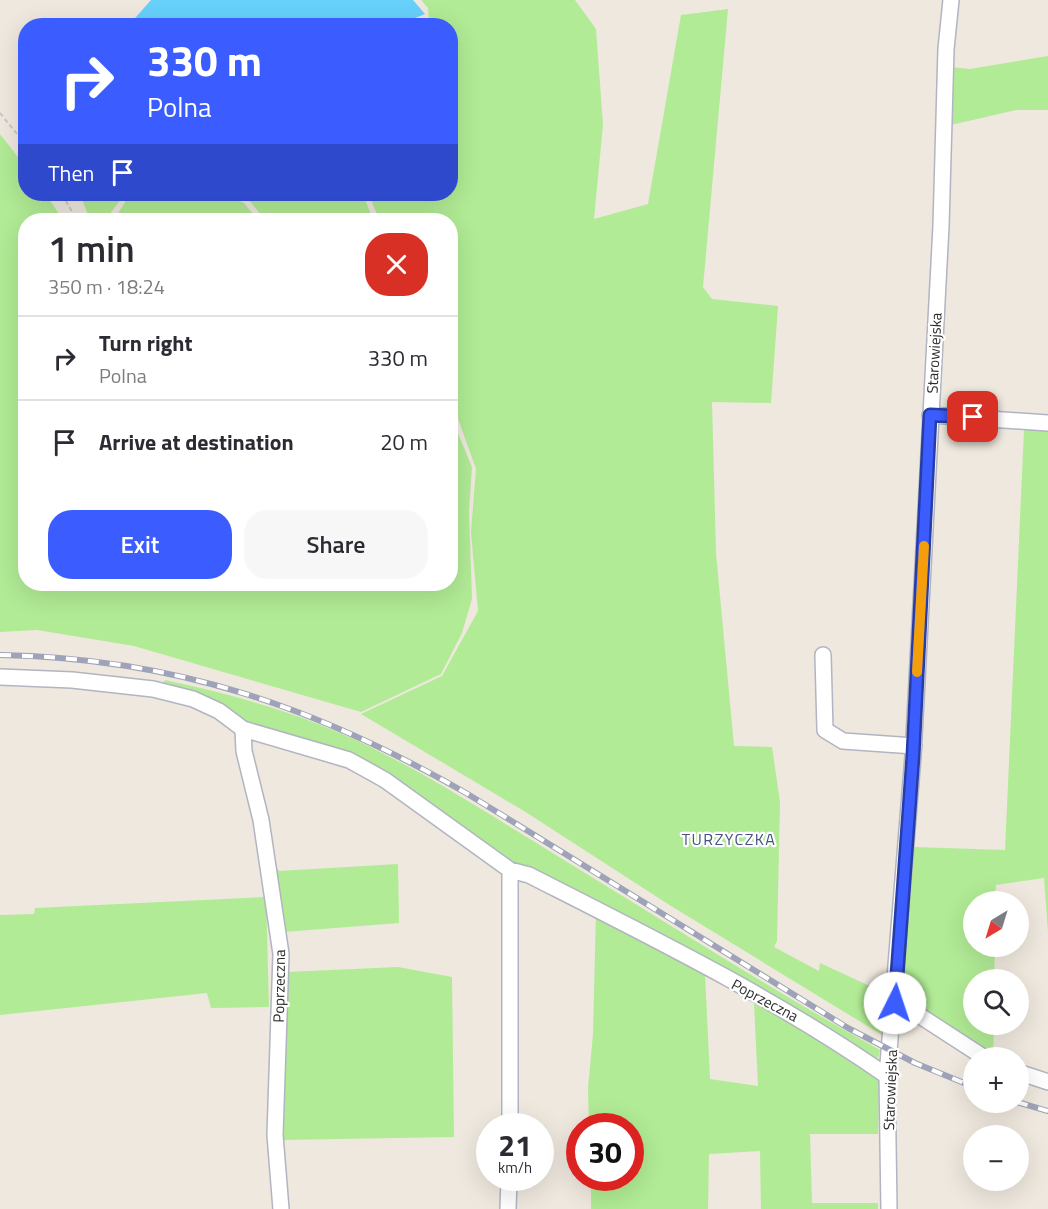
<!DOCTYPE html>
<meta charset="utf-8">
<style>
:root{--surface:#fff;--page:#f7f7f7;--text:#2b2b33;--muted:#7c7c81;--line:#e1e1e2;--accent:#3b5cff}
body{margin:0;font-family:"Titillium Web",sans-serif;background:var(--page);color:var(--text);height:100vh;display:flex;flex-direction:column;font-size:22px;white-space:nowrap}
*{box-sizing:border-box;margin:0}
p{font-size:20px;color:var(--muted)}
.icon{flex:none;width:33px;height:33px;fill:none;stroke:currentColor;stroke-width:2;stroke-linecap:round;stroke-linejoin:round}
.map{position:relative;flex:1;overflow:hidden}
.panel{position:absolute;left:18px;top:213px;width:440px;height:378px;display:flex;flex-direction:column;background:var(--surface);border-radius:24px;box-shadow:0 6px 24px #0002}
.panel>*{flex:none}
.banner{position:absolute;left:18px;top:18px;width:440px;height:183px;border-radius:24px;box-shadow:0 6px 24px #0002;background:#3b5cff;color:#fff;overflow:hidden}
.needle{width:39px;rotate:218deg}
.fabs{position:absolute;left:963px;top:891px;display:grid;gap:12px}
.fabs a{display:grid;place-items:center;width:66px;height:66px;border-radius:50%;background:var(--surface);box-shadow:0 6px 24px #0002;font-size:30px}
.speed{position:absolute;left:476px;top:1113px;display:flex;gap:12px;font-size:30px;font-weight:700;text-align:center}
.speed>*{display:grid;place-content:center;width:78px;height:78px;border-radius:50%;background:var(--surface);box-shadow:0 6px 24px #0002;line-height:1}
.speed small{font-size:15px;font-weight:400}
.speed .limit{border:9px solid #d22;background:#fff;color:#111}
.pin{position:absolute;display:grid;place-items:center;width:51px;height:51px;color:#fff;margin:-26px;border-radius:12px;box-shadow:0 3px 9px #0006}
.me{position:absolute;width:66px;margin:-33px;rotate:4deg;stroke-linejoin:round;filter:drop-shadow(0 0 4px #0008)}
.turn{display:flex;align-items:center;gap:21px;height:126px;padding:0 30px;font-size:27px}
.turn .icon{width:78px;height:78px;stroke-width:2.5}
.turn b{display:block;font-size:42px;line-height:51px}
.then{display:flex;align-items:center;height:57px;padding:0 30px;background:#0003;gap:12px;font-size:22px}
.round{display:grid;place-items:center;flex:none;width:63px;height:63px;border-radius:24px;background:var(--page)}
.summary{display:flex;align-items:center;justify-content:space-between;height:102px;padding:0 30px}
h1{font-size:36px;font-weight:600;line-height:45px}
.button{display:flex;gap:12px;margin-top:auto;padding:12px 30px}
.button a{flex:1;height:69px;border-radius:24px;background:var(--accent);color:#fff;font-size:24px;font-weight:600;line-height:69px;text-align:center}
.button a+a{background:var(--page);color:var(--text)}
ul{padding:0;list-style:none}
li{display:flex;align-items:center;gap:18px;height:84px;padding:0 30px;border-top:2px solid var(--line)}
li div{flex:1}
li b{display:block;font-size:22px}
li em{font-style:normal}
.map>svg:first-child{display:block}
.green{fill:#b1eb95}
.water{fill:#67d1fb}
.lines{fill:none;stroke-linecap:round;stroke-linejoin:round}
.minor-casing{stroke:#b2b4c1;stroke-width:18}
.path{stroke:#c8c8c8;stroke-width:2;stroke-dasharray:4.5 3;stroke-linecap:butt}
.minor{stroke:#fff;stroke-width:15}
.rail-casing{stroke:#9fa3b9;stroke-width:6}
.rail{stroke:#fff;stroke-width:4;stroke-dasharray:11;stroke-linecap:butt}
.route-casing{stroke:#263ca6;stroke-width:15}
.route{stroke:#3b5cff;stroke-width:10}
.slow{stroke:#f59e0b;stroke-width:10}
.labels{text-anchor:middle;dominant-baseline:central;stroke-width:4.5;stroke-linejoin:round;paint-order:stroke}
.street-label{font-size:15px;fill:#2c2c2c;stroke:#fff}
.neighbourhood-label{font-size:16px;letter-spacing:1.5px;fill:#475183;stroke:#fff}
</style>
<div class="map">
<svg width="1048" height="1209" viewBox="0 0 1048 1209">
<rect width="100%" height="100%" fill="#efe8de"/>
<path class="green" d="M421,0H575L596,29L603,125L594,219L648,204L681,15L728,9L703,287L712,299L778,306L771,403L712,402L716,553L734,746L772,747L780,802L777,941L774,947L819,971L820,963L887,994L882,1035L671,906L524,811L361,714L442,676L478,611L471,532L476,469L456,413L450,410V220H379L369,194H450V26L426,25L429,21L428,8Z
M1048,56V110H1016L951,125V67L970,69Z
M0,134L25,166L26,194H46L63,220H26V584H450V414L472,467L469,511L472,599L462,633L441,674L361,712L134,646L37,630L0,632Z
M80,194H125L105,220H90Z
M130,194H225L244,203L258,220H114Z
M237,194H363L373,220H265L249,200Z
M1024,430H1048V932L1044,878L996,885L995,901L974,902V946L995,947L994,979L974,980V1024L994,1025L993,1056L902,999L914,847L1005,850Z
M165,680C242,696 319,719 388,756C449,787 506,825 564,860C669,924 772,990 880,1050L878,1058L865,1054L513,866L405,789L160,687Z
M271,859L279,871L398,864L399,923L284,932Z
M266,897L269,1007L211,1008L207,993L0,1015V915L34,914L35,908Z
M596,912L705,974L710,1079L758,1086L754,1004L762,1003L879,1077L878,1134H810L812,1203H878V1209H761L760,1151L709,1154L708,1209H591V1178H630V1126H589L588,1088L593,1034Z
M398,967L452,977L454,1137L279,1140L286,972Z"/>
<path class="water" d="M151,0H413L425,14L415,18L411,26L129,25Z"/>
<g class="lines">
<defs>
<path id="minor" d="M930,415L1048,423
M823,655L825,730L843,741L914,746
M0,677L72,680L153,689L193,699L219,711L243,729L349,760L385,780L510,870L529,875C651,937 775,998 887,1076
M243,729L244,751L261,820L281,954L275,1135L281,1209
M510,870V1126
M895,1003L914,1012L985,1058
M1018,1072L1048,1082
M508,1209L509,1178
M889,1209L887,1076L913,756L941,226L946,49L951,0"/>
</defs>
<use href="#minor" class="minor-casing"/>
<path class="path" d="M0,113L26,145
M62,194L77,220"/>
<use href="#minor" class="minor"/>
<defs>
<path id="rail" d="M0,655C174,658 316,707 466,793L848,1028L915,1063L974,1087
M1017,1102L1048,1111"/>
</defs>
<use href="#rail" class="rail-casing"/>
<use href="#rail" class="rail"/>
</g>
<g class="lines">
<defs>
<path id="route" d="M895,1003L913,756L930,415L973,417"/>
</defs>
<use href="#route" class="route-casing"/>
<use href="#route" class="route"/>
<path class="slow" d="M917,672L924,546"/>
</g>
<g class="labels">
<g class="street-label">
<text transform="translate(934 353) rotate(-87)">Starowiejska</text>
<text transform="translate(279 986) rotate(-89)">Poprzeczna</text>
<text transform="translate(765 1000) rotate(28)">Poprzeczna</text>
<text transform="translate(890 1090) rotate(-88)">Starowiejska</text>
</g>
<g class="neighbourhood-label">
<text x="729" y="839">TURZYCZKA</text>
</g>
</g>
</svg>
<div class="fabs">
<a><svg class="needle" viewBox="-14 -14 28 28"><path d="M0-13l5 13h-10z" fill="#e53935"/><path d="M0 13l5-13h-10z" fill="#7c7c81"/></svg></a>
<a><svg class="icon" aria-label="search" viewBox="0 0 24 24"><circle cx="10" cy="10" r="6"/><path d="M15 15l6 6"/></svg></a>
<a>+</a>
<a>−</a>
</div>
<div class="speed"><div>21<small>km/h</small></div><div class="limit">30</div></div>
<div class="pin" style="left:973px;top:417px;background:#d93025"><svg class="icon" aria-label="arrive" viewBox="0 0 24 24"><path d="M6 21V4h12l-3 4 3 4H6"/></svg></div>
<svg class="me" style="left:895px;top:1003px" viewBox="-20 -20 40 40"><circle r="19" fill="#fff"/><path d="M0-13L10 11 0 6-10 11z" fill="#3b5cff"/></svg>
<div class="banner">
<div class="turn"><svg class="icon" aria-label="right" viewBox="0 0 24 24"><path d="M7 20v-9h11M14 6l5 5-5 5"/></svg><div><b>330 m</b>Polna</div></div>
<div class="then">Then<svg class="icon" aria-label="arrive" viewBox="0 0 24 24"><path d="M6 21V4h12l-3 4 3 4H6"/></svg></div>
</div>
<section class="panel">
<div class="summary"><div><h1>1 min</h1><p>350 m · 18:24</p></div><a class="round" style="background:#d93025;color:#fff"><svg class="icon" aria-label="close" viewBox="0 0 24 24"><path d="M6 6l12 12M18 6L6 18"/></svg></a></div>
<ul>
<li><svg class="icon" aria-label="right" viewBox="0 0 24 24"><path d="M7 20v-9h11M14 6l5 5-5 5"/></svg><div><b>Turn right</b><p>Polna</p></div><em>330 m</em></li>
<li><svg class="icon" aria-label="arrive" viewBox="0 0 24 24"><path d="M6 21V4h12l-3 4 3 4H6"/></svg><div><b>Arrive at destination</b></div><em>20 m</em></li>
</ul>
<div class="button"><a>Exit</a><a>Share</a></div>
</section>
</div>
